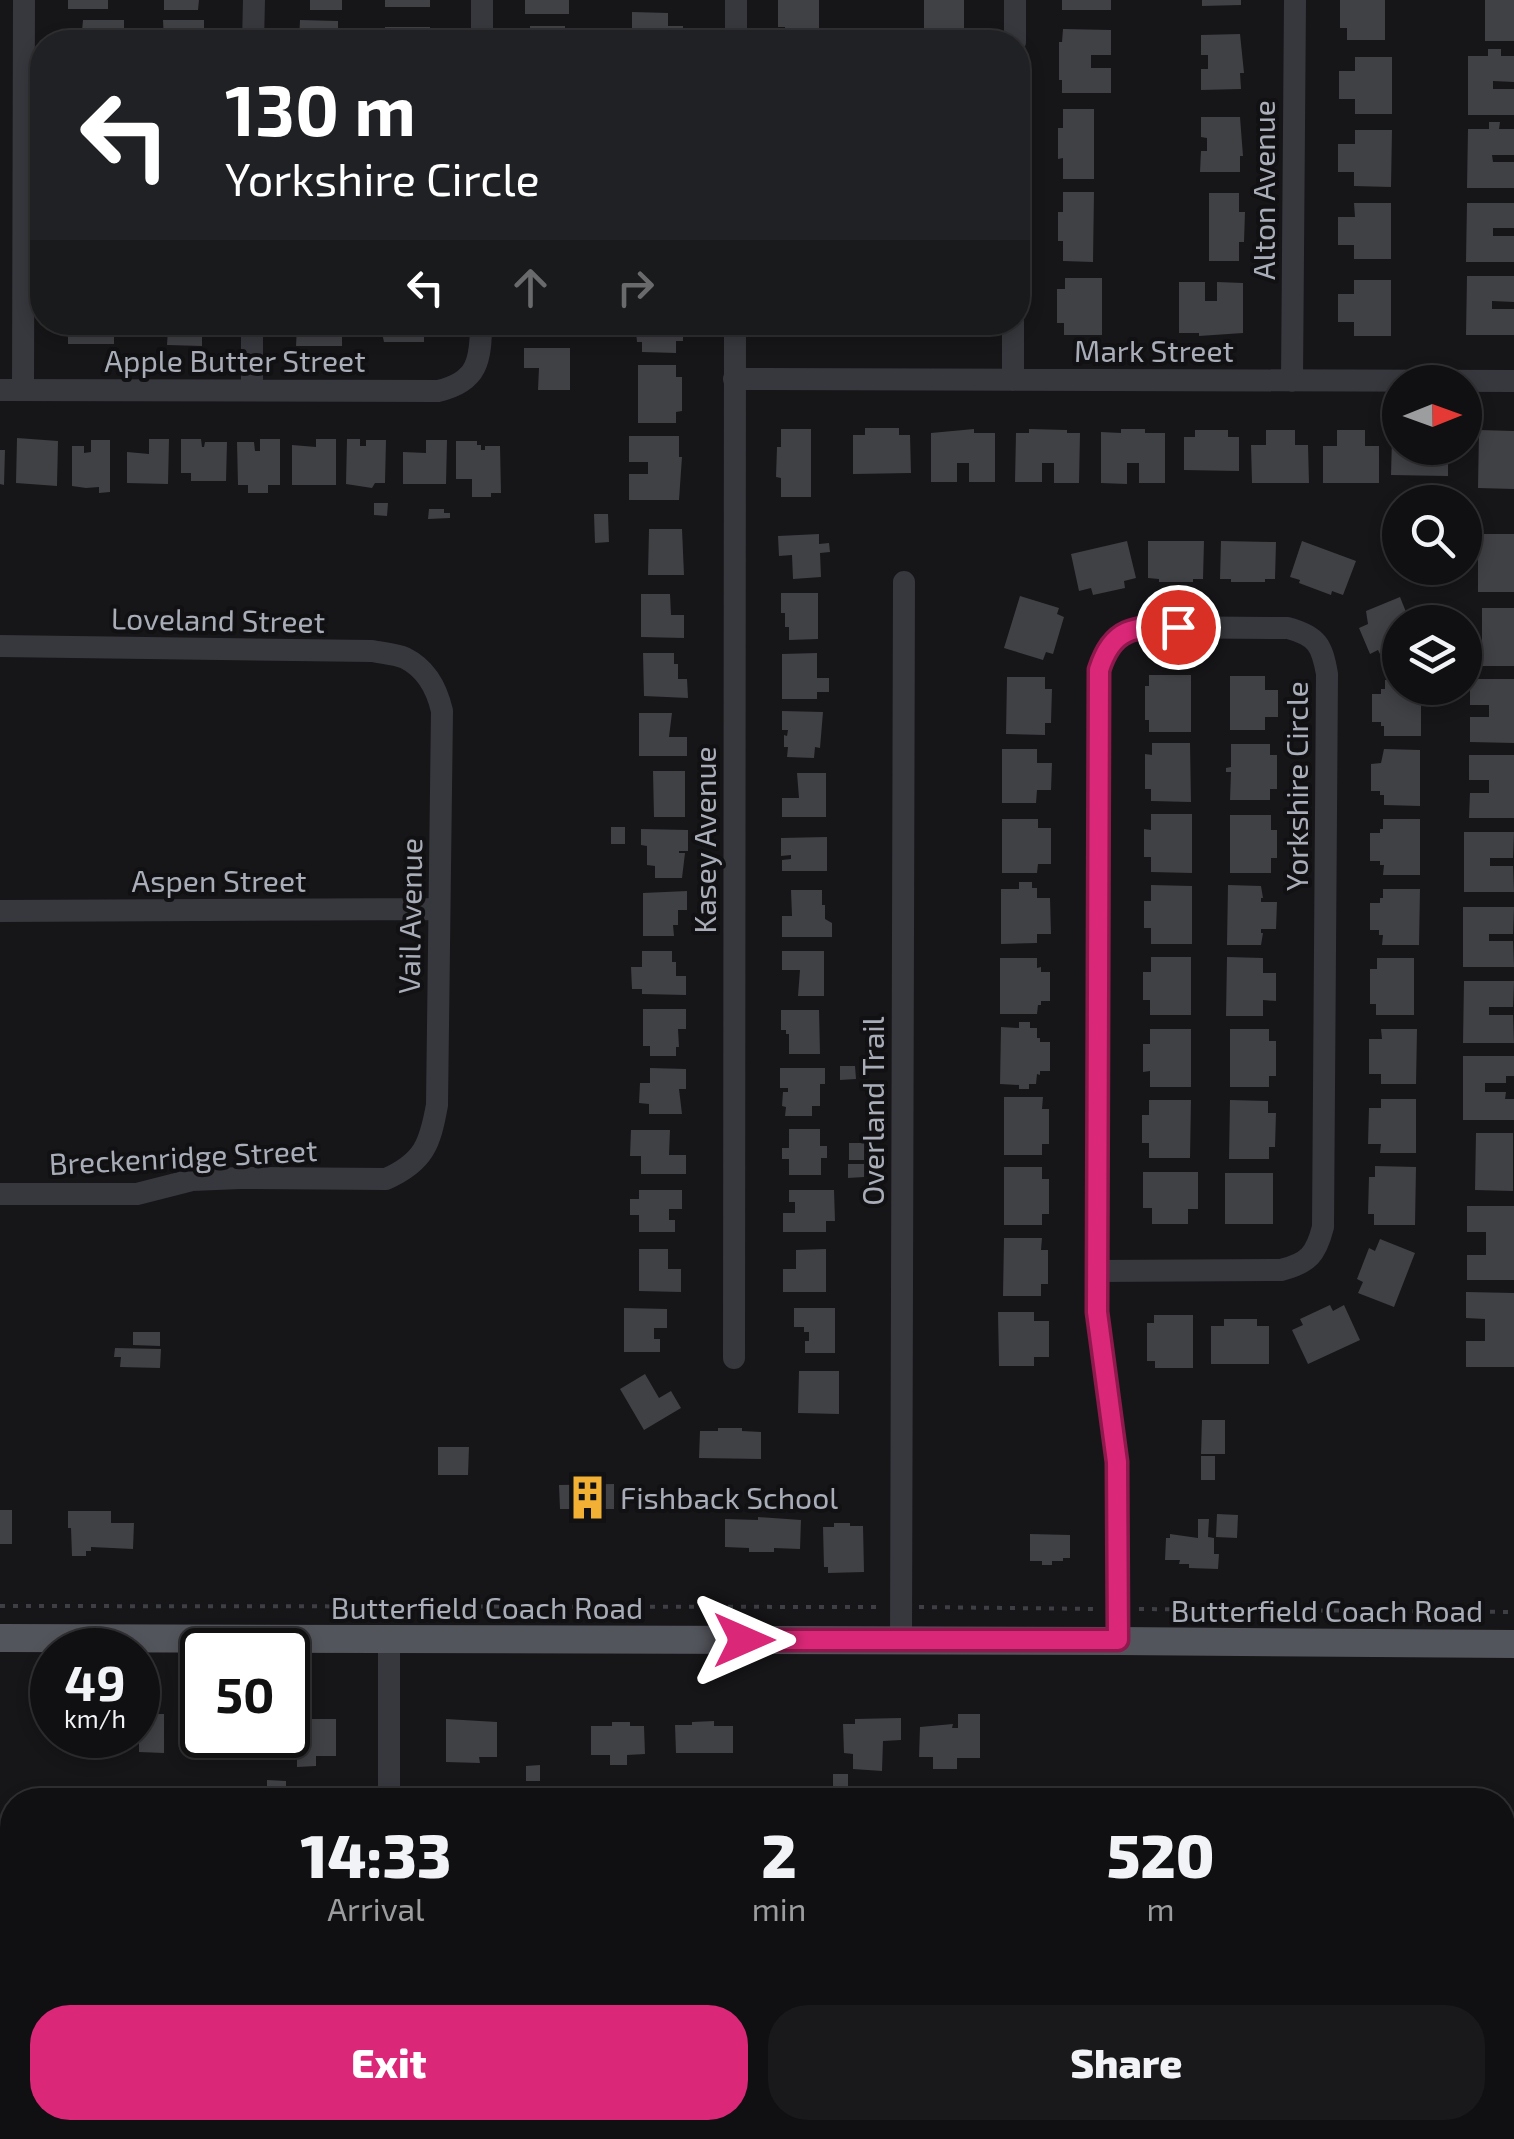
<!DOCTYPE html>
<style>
:root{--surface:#101012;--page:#19191b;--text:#f1f3f6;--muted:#9c9d9f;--line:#303032;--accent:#db2777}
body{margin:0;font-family:"Exo 2",sans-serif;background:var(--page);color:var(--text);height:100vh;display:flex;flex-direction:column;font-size:38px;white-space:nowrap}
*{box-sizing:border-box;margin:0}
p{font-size:32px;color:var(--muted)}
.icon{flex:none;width:55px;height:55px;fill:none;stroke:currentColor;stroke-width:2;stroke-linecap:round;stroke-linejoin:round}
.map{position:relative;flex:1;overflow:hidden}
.sheet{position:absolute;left:0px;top:1788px;width:1515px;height:352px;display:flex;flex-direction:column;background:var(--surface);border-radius:40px 40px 0 0;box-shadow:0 5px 15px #0003,0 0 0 2px var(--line)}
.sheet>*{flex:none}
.top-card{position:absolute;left:30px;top:30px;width:1000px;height:305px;border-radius:40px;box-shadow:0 5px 15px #0003,0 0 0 2px var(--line);background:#202124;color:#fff;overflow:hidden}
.needle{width:65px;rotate:89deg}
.controls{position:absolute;left:1382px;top:365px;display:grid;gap:20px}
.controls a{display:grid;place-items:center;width:100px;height:100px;border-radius:50%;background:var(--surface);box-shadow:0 5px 15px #0003,0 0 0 2px var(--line);font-size:50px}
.speed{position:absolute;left:30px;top:1628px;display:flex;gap:20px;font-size:50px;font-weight:700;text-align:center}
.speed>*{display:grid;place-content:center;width:130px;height:130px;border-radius:50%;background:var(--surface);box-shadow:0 5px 15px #0003,0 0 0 2px var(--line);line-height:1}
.speed small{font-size:25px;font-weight:400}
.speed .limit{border:5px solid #111;border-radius:15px;background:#fff;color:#111}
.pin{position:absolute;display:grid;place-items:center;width:85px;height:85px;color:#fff;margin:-42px;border:5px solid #fff;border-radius:50%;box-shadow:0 2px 10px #0007}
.me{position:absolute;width:110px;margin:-55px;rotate:90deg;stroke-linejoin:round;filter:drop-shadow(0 0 8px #0008)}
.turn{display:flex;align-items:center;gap:35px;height:210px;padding:0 30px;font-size:45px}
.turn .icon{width:130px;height:130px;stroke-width:2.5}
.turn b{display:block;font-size:70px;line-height:85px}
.lanes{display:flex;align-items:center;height:95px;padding:0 30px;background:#0003;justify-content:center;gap:50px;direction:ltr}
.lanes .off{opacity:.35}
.eta{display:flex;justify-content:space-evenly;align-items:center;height:170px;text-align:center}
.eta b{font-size:60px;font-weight:800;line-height:70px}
.cta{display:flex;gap:20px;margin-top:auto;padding:20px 30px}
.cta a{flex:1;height:115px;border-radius:40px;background:var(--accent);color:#fff;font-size:40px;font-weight:800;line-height:115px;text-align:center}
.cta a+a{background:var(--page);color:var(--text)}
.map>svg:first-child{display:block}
.building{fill:#404145}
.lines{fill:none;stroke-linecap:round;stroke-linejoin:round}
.path{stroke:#3d3f44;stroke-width:4;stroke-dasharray:5 8;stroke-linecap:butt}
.minor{stroke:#37383d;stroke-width:22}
.major{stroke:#53555c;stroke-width:28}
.route-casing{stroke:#8e194d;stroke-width:25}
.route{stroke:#db2777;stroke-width:18}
.labels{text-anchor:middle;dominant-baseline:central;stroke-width:8;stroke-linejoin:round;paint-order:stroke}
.street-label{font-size:30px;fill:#a8adb8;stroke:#111113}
.poi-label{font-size:30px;fill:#a8adb8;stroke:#111113;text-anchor:start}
</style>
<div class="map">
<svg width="1514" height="2139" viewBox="0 0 1514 2139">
<rect width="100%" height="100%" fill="#161618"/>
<path class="building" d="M68,0H108V9H68Z
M164,0H199L198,10H164Z
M310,0H342V10H310Z
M385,0H430V7H385Z
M525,0H569V14H525Z
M778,0H819V40L785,39V27H778Z
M924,0H964V28H959L958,40L924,39Z
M1062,0H1111V10H1062Z
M1202,0H1241V5L1202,6Z
M1340,0H1385V40H1347V28H1340Z
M1485,0H1514V41H1485Z
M632,12L668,13V26H683V42H632Z
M83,20H124V38H115V42L81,41Z
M163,20H204V38H197V42H164Z
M300,20L338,21V42L299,41Z
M530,26H565V42H530Z
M385,27H430V42H385Z
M1063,29L1111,30V55H1091V68H1111V93H1062V80H1059V42H1062Z
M1240,34L1244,73H1240L1241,89L1201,90V69H1208V55H1201V35Z
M1488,49H1501V56H1514V82L1493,81V89H1514V115H1468V56H1488Z
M1355,57H1392V114H1355V99H1339V71H1355Z
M1063,109H1094V179H1063V158L1058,159V128H1063Z
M1201,117H1240L1243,156H1240V172H1200L1201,151H1207V138L1201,137Z
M1489,122H1500L1499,129H1514V155H1492L1493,162H1514V188H1467L1468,129H1489Z
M1355,130H1392L1391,187L1354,186V172H1338V144H1355Z
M1063,192H1094L1093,262L1063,261V241H1058V212H1063Z
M1209,193H1239V212H1245L1244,242H1239V261H1209Z
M1354,203H1391V259H1354V245H1338V217H1355Z
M1467,203H1514V228H1493V236H1514V262H1466Z
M1467,276H1514V302L1492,301V309H1514V335H1466Z
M1065,278H1102V335H1064V323H1057V289H1065Z
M1354,280H1391V336H1354V322H1338V294H1354Z
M1179,282H1205V301H1217V282L1243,283V333L1199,336V333H1179Z
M72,322H114V344H68V324Z
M160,322H194V325L202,326V346L167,345L168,329H160Z
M311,322H342V346H296L297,327H311Z
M385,322H415V327H424V342H384L382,333Z
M573,322L571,337H530L531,323Z
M642,322H683V341H676V353L642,352V342H637L636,331H642Z
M777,322H845V330H826L827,335H796V330H777Z
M905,322H963V329L951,328V335L917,334V328H905Z
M524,348H570V390H538L539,368H524Z
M638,365H676V377H682V411L676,412V423H638Z
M865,428H899V435H910L911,473L853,474V435H865Z
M781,429H811V497H781V478L776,477L777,447H781Z
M974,429V433H995V482H969V463H957V482H931V433Z
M1029,429L1067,430V433H1080L1079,483H1054V463H1042V482H1015L1016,433H1029Z
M1121,429H1145V433H1165V483H1139V463H1127V484L1101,483V432L1121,433Z
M1195,430H1228V437H1239V471L1184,470V437H1195Z
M1266,430H1295V445H1308L1309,483H1252L1251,445H1266Z
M1337,430H1365V446H1379V483H1323V446H1337Z
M1479,430L1514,431V489L1478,488Z
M629,436H679V457H682L679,500H629V474H648V462H629Z
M17,438L58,441L57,486L16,483Z
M1392,438H1400V448H1448V476L1391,475Z
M149,439H169L168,484L127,483V452L149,454Z
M181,439H201L202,447H204L205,442H227L226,481H191V473H181Z
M260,439H280V485H268V493H248V485H238L237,442H254L255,451H260Z
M316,439H336V485H292V445L316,447Z
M347,439H360V446H366V440H386L385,483H375L372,488L346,484Z
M91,440H110V492L99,493V487L86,488L72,486V446H84V453L91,452Z
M426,440H447L446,484H403V452L426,453Z
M456,441H477V445H481V450H485V446H500L501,493H491V497H472V479H456Z
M0,450H5L4,485L0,484Z
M374,503H388L387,516L374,515Z
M429,509H444V513H450V518L428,519Z
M594,514H608L609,542L595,543Z
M649,529H682L684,575H648Z
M819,534V544L829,543L830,552L820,553L821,577L793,579L792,555L779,556L778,536Z
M1478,534H1514V592H1478Z
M1127,541L1136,578L1124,581L1125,588L1093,595L1091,588L1079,591L1071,554Z
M1148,541H1204L1203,579H1193V582H1159V579L1148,578Z
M1221,541L1276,542L1275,579H1265V582H1231V579H1220Z
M1302,541L1356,561L1343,595L1332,591L1331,595L1299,583L1300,580L1290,577Z
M781,593H818V639L789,640V627H785V613H781Z
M641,594H670L671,615H684V638L641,637Z
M1020,596L1059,608L1057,614L1064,617L1053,654L1046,652L1043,660L1004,648Z
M1400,597L1410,622H1400V657L1387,662L1383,653L1380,654L1378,650L1370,654L1359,628L1368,624L1366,611Z
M1482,608H1514V666H1482Z
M643,653H674V664H678V679H687L688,698L644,696Z
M817,653V678H829V692H817V699H782V654Z
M1149,675H1191V732H1149V720H1145V686H1149Z
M1230,676H1265V690H1278V717H1265V730H1230Z
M1007,677H1045V689H1052L1051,723H1045V735L1006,734Z
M1470,679H1514V743L1470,742V717H1489V705H1470Z
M1385,680H1400V688H1421V736H1384V726H1381V722H1372V694H1381V689H1385Z
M782,711L823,712L820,748L815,747L814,758L787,757L788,747H784V735L787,736L788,730H782Z
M639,713H672L669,737H687V756H639Z
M1152,743H1190L1191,802L1151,801V789H1145V754L1152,755Z
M1231,744H1270V755H1277V789H1270V800H1230L1231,772H1226V768L1231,767Z
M1002,749H1037V763H1052L1051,790H1037L1036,803H1002Z
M1384,749L1420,750V806L1384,805V795H1380V791H1371V764L1381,763Z
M1469,755H1514V818H1469L1470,793H1489V780H1469Z
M653,771H685V817H654Z
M797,773H826V817H782V798H799Z
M1151,814H1192V873L1151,872V857H1144V829L1151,830Z
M1230,815H1271V830H1277V858H1271V873H1230Z
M1002,819H1038V828H1051V864H1038L1037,873H1002Z
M1383,819H1420V875H1383L1384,865H1380V861H1370V833H1380V829H1383Z
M611,827H625V844H611Z
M641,829L688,830V851H679V853H685L682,878H655V866L647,865V846L641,845Z
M1464,832H1514L1513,858H1490V866H1513L1514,892H1464Z
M827,837V871H782V860L791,859V855L781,856V838Z
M1019,882H1032V888H1037V898H1050L1051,934H1037V943L1001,944V889H1019Z
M1151,885L1192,886V944H1151V928H1144V901H1151Z
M1228,885L1261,886L1263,898H1261V902H1277L1276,929H1261V933H1263L1261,945H1227Z
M1383,889H1420L1419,945H1382L1383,935H1379V930H1370V903H1380V898H1383Z
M791,890H822V905H825V919L832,923V937H782V916H792Z
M687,891V910H678V925H673L674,936H643V893Z
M1463,907H1514L1513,934H1489V941H1513L1514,967H1463Z
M642,951H672V962H676V976H686V995L642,994V989H632L631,967H642Z
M782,951H824V996H798L800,970H782Z
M1151,957H1191V1015H1150V1000H1143V972H1151Z
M1227,957L1263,958V973H1276V1001L1263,1000V1016H1226Z
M1000,958H1037V968L1041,967V972H1050V1001H1041V1005H1038L1037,1014H1000Z
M1377,958H1414V1015H1376V1004H1370V969H1377Z
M1464,981H1514L1513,1007H1489V1015H1513L1514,1043H1463Z
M643,1009H686V1029H678L679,1047H676V1056H650V1046H643Z
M781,1010H819L820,1054H789V1034H786V1030H781Z
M1019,1022H1030V1028H1037V1038H1040V1042H1050V1071H1040V1075L1037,1074L1036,1084H1029V1089H1019V1085L1000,1084L1001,1027L1019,1028Z
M1150,1029H1191V1087H1150V1071L1143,1072V1044H1150Z
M1230,1029H1269V1041H1276V1076H1269V1087H1230Z
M1381,1029H1417L1416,1084H1381V1074H1369V1039H1382Z
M1463,1056H1514V1076H1506V1083H1485V1092H1506L1505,1099H1514V1120H1463Z
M840,1066H855L856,1079L840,1080Z
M650,1068L686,1069V1089H679L682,1114H649V1104L639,1103L640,1083H650Z
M780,1068H825V1084H820V1106H812V1116H785L786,1107L782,1106L783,1092H788V1088H780Z
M1004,1097H1043L1042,1109H1049V1144H1042V1155H1004Z
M1381,1099H1416V1153H1380L1381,1144H1368L1369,1108H1381Z
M1149,1100H1191L1190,1158H1149V1143H1142V1115H1149Z
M1230,1100L1268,1101V1113H1276L1275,1147H1269V1159H1229Z
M789,1129H820V1146H827V1158H821V1175H789V1159H782V1148H789Z
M631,1130H670L669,1155H686V1174H641V1156H630Z
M1476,1133H1513V1191L1475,1190Z
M849,1143H864V1160H849Z
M848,1164H864V1177L848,1178Z
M1375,1166L1416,1167L1415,1225H1374V1214H1368L1369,1177H1375Z
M1004,1167H1042V1179H1049V1214H1042V1225H1004Z
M1143,1172H1198V1209H1188V1224H1152V1208H1143Z
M1225,1173H1273V1224H1225Z
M639,1190H682V1209H669V1220H675V1232H639V1215H630V1199H639Z
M789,1190H834L835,1221H826V1232H783V1213H795V1202H789Z
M1467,1206H1514V1280H1467V1255H1486V1232H1467Z
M1004,1238H1042L1041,1250H1048V1284H1041V1296H1003Z
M1380,1239L1415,1253L1394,1307L1358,1293L1363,1282L1357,1279L1369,1248L1375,1251Z
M639,1249H668V1269H681V1292L639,1291Z
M826,1249V1292H783V1269H796V1250Z
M1466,1292L1514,1293V1367H1466V1341H1485V1319L1466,1318Z
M1330,1305L1333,1311L1344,1305L1360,1340L1308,1364L1292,1330L1303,1325L1300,1319Z
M624,1308L667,1309V1328H654V1339H660V1352H624Z
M794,1308H835V1353H805V1341H809V1332H804V1327H794Z
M998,1312H1034V1321H1049V1357H1034V1366H999Z
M1154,1315H1193V1368H1155V1361H1147V1323H1154Z
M1224,1319H1257V1326H1269V1364H1211V1326H1224Z
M133,1332H160V1346L133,1345Z
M115,1348L161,1349L160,1368L120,1367L121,1357H114Z
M799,1371H839V1414L798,1413Z
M645,1374L659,1398L671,1391L681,1408L644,1430L620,1389Z
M1202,1420H1225V1454H1201Z
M718,1428H742V1431L761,1432V1459L699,1458L700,1431H718Z
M438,1447H469L468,1475H438Z
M1201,1456H1215V1480H1201Z
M614,1484V1509H593V1515H580V1509H560L559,1485Z
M0,1510H12V1544H0Z
M68,1511H111V1523H134L133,1549L91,1547V1551H86V1556H72L71,1528H68Z
M1217,1514L1238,1515L1237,1538L1216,1537Z
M758,1517L801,1520L800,1549L774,1548V1552H749V1548L725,1547V1519L758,1520Z
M1198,1519H1209L1208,1537L1214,1538V1554H1219L1218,1569L1189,1568V1564H1179L1180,1560H1165L1166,1538H1170V1534L1198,1538Z
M834,1523H850V1526H863L864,1572L828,1573V1567H824L823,1527H834Z
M1030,1534L1070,1535V1558H1063V1561H1052V1565H1042V1561H1030Z
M139,1714H164V1753L139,1752Z
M958,1714H980V1758H957V1769H933V1757H919L920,1727L953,1724L952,1728H958Z
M901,1718V1740L883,1741L882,1771L853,1769V1754L844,1753L843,1724H855V1719Z
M312,1719H336V1756H316V1766L297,1767V1755H275V1735H288V1724H311Z
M446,1719L497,1722V1757H479L480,1763L446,1762Z
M714,1721V1726H733V1753H676L675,1725H692V1722Z
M612,1722H630V1726H644L645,1754L627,1755V1765H610V1755H591V1726H612Z
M540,1765V1781H526V1766Z
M833,1774H848V1787H833Z
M267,1780L286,1781V1798L275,1797V1790H267Z
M893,1789H912V1800H893Z
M1502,2049H1514V2085H1502Z
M592,2128H625V2139H592Z
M724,2128H765V2136H743V2139H729V2136H724Z
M806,2128H838V2137H806Z
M943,2128H980V2135H943Z
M1023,2128H1054V2136H1023Z
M1368,2128H1406V2139H1368Z
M1451,2128H1467V2139H1431V2129L1451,2131Z
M1482,2131H1514V2139H1482Z
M1151,2133L1185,2134V2139H1151Z
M1227,2134H1269V2139H1227Z"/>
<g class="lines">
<path class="path" d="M0,1606L879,1607
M919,1607L1099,1609
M1139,1609L1514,1612"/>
<path class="minor" d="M253,42L254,0
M482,42V0
M736,42V0
M1015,42V0
M734,379L1514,381
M1013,380V322
M1292,381L1295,0
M0,390L438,391C478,382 481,360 481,322
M23,390L24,0
M252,390V322
M0,646L372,651C382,653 396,654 405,658C427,669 437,689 442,711L437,1105C430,1144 424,1162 386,1179L240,1178L192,1180L137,1194H0
M0,911L439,909
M1097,1271L1281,1270C1309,1263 1316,1254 1323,1227L1327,674C1322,645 1317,636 1288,628L1140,627C1116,634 1107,645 1099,670L1097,1312L1117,1462L1118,1641
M734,1358L735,322
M901,1640L904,582
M389,1800V1640
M1502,2002H1514
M387,2139V2128
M679,2139V2128
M891,2139V2128
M1104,2139V2128
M1316,2139V2128"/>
<path class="major" d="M0,1638L1118,1641L1514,1644"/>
</g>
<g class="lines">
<defs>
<path id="route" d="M744,1640H1118L1117,1462L1097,1312L1099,670C1113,625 1136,627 1178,627"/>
</defs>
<use href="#route" class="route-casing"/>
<use href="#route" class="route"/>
</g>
<defs>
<symbol id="building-bare" viewBox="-9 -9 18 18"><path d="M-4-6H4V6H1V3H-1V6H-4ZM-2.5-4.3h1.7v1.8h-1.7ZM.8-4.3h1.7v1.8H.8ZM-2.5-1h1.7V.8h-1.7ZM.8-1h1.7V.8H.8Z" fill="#f2b134" stroke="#111113" stroke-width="2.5" paint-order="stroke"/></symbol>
</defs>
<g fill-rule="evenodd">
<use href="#building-bare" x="556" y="1466" width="63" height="63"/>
</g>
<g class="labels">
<g class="street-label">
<text transform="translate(1263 190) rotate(-90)">Alton Avenue</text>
<text x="1154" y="350">Mark Street</text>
<text x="235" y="360">Apple Butter Street</text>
<text transform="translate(218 619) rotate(1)">Loveland Street</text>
<text transform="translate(1296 786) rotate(-90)">Yorkshire Circle</text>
<text transform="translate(704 840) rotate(-90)">Kasey Avenue</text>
<text x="219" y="880">Aspen Street</text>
<text transform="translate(409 916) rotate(-89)">Vail Avenue</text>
<text transform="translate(872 1111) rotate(-90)">Overland Trail</text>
<text transform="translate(183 1156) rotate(-3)">Breckenridge Street</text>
<text x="487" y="1607">Butterfield Coach Road</text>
<text x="1327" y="1610">Butterfield Coach Road</text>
</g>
<g class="poi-label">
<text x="620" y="1497">Fishback School</text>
</g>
</g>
</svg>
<div class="controls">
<a><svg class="needle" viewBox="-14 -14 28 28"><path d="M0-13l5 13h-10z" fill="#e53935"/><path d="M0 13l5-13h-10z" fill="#9c9d9f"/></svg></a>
<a><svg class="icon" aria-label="search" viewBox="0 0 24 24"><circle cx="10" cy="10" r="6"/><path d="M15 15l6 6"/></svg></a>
<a><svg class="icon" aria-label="layers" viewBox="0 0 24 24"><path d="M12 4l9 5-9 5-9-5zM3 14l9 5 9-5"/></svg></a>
</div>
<div class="speed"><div>49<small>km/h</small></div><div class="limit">50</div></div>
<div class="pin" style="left:1178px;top:627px;background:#d93025"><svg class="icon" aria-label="arrive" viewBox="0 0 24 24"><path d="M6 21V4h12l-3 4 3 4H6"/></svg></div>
<svg class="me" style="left:744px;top:1640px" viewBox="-20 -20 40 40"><path d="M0-17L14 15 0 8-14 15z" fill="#db2777" stroke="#fff" stroke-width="4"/></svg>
<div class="top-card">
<div class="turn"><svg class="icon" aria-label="left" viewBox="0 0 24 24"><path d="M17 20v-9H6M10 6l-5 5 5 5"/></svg><div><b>130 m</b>Yorkshire Circle</div></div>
<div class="lanes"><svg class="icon" aria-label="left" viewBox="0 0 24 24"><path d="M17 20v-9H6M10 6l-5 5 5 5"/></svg><svg class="icon off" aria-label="ahead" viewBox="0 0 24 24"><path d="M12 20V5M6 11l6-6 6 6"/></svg><svg class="icon off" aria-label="right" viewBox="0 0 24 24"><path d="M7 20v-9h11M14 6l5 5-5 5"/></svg></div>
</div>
<section class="sheet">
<div class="eta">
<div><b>14:33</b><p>Arrival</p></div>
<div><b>2</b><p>min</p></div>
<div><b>520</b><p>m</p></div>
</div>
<div class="cta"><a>Exit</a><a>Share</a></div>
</section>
</div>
